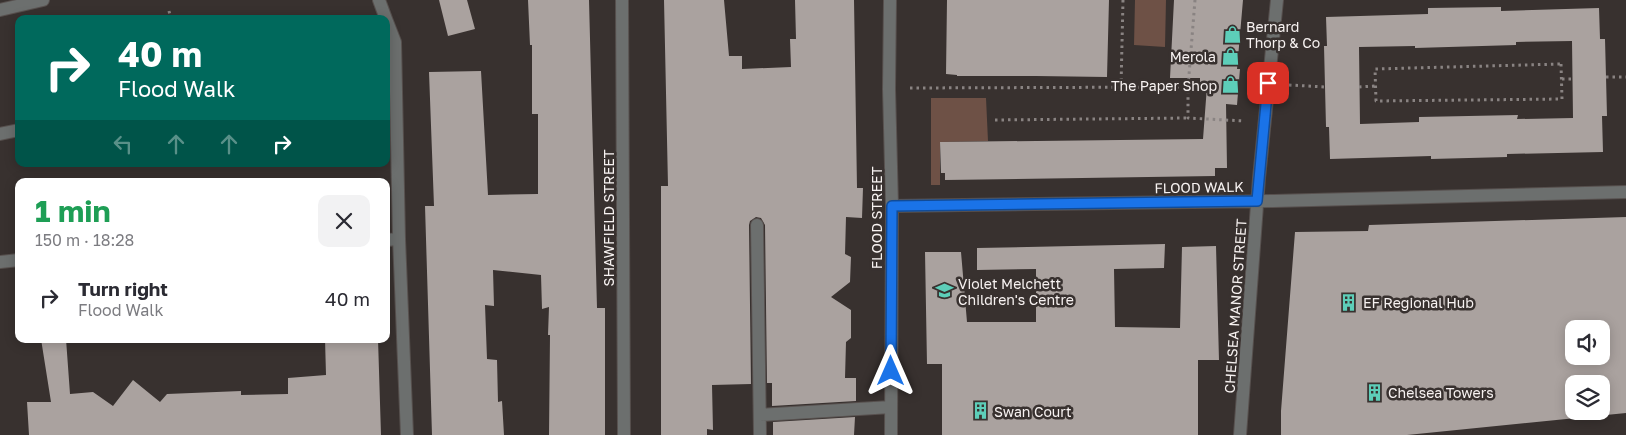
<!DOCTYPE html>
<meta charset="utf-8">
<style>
:root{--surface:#fff;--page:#f2f2f3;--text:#2b2b33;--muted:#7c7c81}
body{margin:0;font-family:"Golos Text",sans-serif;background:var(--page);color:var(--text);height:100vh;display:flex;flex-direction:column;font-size:19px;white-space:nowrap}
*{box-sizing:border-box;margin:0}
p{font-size:16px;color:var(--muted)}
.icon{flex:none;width:28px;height:28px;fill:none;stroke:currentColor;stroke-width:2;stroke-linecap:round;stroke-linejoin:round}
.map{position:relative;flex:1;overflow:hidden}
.panel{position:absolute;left:15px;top:178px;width:375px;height:165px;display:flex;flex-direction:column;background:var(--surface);border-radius:10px;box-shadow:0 2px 12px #0003}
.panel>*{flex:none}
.banner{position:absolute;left:15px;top:15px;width:375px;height:152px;border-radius:10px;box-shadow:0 2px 12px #0003;background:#00695c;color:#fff;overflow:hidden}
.controls{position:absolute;left:1565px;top:320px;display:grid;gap:10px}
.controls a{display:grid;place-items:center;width:45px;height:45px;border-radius:10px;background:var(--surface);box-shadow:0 2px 12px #0003;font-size:25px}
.pin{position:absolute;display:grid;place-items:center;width:42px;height:42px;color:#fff;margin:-21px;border-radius:10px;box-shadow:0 2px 8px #0006}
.me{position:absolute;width:55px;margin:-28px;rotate:0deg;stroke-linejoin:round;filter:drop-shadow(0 0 4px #0008)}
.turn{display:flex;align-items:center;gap:18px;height:105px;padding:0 20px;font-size:22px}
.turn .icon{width:65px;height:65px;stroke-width:2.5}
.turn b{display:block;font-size:35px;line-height:42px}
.lanes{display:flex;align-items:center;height:48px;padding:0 20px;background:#0003;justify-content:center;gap:25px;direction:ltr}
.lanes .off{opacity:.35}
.round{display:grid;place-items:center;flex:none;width:52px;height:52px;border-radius:10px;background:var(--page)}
.overview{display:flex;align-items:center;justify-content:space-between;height:85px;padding:0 20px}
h1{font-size:30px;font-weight:700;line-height:38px;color:#1e9e55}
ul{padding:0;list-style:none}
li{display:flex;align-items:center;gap:15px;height:70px;padding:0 20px}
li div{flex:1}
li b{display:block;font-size:19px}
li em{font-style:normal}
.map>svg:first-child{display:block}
.green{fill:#6e5146}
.building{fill:#aaa29f;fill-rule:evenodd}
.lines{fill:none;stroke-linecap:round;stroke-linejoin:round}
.minor-casing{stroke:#57504e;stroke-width:14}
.path{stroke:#898382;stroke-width:3;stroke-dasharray:2.5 4;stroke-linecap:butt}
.minor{stroke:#6c6f6e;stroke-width:12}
.route-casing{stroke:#114b97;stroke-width:12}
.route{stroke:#1a73e8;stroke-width:9}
.labels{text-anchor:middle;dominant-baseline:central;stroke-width:5;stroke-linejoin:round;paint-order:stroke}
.poi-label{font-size:14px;fill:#f7f2f1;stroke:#38312f;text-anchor:start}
.street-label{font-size:14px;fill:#f7f2f1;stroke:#38312f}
</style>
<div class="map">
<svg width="1626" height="435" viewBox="0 0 1626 435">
<rect width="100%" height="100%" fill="#38312f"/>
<path class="green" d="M1135,0H1166L1165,47L1134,45Z
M931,98H986L988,141L940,142V185H931Z"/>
<path class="building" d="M439,0H467L475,29L448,36Z
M528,0H589L597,308H605V435H549L550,335H548L549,307L542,309L541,275L493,270L494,306L485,305L487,359L497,360L498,402L502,401L504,435H432L425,206H434L429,72L481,71L488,195L538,194V114H532V45H530Z
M664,0H724L729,56H742V69L791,67L790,39H796L795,0H854L857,188H863L862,218L846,217L845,254L851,257L850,282L831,297L851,310V338L846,342L845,378H856V401L772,406V383H767L765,225L761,218L756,217L750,221L749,225L751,384L712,385L713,430L707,429V435H661V186H668Z
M947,0H1109L1107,77L1036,76H957V75L946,74Z
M1174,0H1243L1237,69H1240L1237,105L1226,104L1227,168H1215V176L945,180V173H941L940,142L1203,139L1207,86L1200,85V78H1170Z
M1501,7V11L1599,8L1600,39H1605L1606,77L1607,116H1602L1603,152L1507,154V157L1431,159V156L1330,159L1329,127H1326L1324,46H1327L1326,17L1428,14V8ZM1572,41L1573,118L1517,119L1518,115L1419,117V122L1360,124L1359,47L1415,46V48L1516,45V42Z
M1626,217V413L1407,435H1281V411L1295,232L1368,231L1369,225ZM1574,329H1601V356H1574ZM1574,384H1601V411H1574Z
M1165,244L1164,268L1114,269L1115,327L1180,328L1182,247L1216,246L1219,360H1198V435H942V364H927L925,252H961L967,322H1036V269L977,270V248Z
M41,339H66L70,394L93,392L113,406L133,380L160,402L167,394L241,391V395L288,394V378L326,375L325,339H378L381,435H29L27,402H51Z
M855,417L854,435H773V422Z"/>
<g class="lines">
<defs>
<path id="minor" d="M379,0L386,19
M622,0L624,435
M890,0L889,89L892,206L891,435
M0,10L43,0
M386,19L395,42L399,239L407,435
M0,134L19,130
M892,206L1273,201L1626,192
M757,225L760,435
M386,240L399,239
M0,262L19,260
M760,415L891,407
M1240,435L1259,178L1277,0"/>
</defs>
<use href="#minor" class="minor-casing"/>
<path class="path" d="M1195,0L1188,87V118L1244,121
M169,11L171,19
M1561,64L1562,99L1376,101L1375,69Z
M1606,77H1626
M1562,79H1573
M1289,85L1325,87
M1121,87L1123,0
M1359,87L1375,86
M910,88L1188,87
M995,120L1188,118"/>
<use href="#minor" class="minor"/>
</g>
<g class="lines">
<defs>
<path id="route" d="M891,371L892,206L1257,201L1268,83"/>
</defs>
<use href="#route" class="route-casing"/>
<use href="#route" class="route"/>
</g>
<defs>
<symbol id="shop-bare" viewBox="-9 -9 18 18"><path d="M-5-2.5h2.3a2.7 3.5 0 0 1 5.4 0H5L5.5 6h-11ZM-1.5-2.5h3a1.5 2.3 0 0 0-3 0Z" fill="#5dceb9" stroke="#38312f" stroke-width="2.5" paint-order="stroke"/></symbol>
<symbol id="school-bare" viewBox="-9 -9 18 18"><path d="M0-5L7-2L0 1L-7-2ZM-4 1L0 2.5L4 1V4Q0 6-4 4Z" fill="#5dceb9" stroke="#38312f" stroke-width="2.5" paint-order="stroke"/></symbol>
<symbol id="building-bare" viewBox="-9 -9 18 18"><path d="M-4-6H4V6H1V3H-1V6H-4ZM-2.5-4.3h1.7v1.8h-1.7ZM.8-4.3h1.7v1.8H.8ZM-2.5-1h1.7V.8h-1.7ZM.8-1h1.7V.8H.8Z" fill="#5dceb9" stroke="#38312f" stroke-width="2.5" paint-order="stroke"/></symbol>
</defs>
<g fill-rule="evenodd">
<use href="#shop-bare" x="1220" y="22" width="25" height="25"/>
<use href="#shop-bare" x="1218" y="44" width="25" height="25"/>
<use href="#shop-bare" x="1218" y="72" width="25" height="25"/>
<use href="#school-bare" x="932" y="278" width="25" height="25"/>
<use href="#building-bare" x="1336" y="290" width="25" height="25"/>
<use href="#building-bare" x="1362" y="380" width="25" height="25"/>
<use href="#building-bare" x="968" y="398" width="25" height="25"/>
</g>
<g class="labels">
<g class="poi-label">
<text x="1246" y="26">Bernard<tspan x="1246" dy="16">Thorp &amp; Co</tspan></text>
<text x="1216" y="56" text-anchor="end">Merola</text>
<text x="1217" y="85" text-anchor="end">The Paper Shop</text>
<text x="958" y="283">Violet Melchett<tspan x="958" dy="16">Children's Centre</tspan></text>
<text x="1363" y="302">EF Regional Hub</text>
<text x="1388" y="392">Chelsea Towers</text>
<text x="994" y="411">Swan Court</text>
</g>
<g class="street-label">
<text transform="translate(1199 187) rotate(-1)">FLOOD WALK</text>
<text transform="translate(608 218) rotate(-90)">SHAWFIELD STREET</text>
<text transform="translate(876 218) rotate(-90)">FLOOD STREET</text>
<text transform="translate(1235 306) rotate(-86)">CHELSEA MANOR STREET</text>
</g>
</g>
</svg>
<div class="controls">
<a><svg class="icon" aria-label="sound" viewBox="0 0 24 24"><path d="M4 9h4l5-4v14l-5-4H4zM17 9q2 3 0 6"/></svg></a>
<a><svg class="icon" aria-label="layers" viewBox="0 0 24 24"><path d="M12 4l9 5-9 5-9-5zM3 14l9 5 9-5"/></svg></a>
</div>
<div class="pin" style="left:1268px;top:83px;background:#d93025"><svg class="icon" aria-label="arrive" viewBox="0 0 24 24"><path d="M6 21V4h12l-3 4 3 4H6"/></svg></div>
<svg class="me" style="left:891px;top:371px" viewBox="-20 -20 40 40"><path d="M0-17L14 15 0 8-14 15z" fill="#1a73e8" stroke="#fff" stroke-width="4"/></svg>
<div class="banner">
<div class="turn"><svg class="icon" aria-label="right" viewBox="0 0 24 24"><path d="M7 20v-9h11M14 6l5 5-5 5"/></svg><div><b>40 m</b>Flood Walk</div></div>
<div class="lanes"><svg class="icon off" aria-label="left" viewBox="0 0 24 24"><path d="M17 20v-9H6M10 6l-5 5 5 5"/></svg><svg class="icon off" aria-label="ahead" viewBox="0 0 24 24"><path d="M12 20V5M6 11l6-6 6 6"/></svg><svg class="icon off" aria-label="ahead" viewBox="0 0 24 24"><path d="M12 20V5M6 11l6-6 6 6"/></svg><svg class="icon" aria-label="right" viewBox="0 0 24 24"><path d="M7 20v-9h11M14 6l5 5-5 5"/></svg></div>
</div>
<section class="panel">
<div class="overview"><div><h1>1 min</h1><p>150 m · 18:28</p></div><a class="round"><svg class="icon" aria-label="close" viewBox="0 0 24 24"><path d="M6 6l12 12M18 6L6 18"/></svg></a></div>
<ul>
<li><svg class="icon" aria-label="right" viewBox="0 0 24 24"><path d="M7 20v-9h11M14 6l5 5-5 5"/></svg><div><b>Turn right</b><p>Flood Walk</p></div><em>40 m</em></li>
</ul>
</section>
</div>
